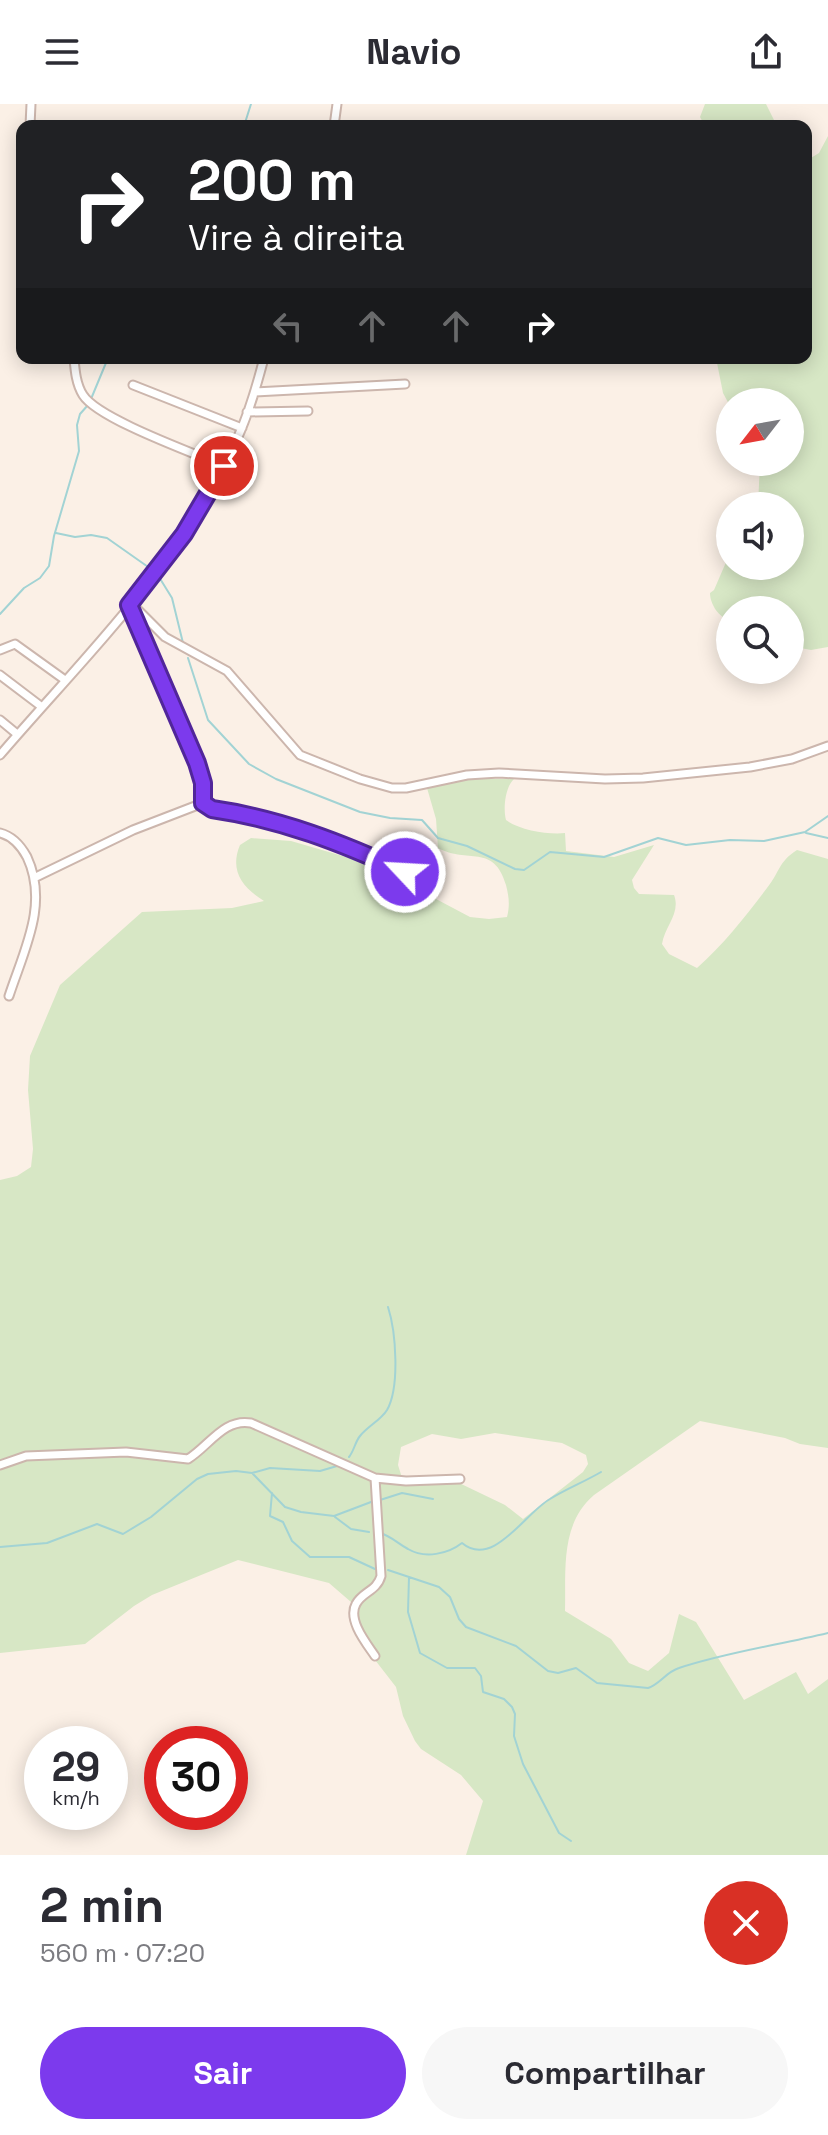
<!DOCTYPE html>
<html lang="pt">
<meta charset="utf-8">
<style>
:root{--surface:#fff;--page:#f7f7f7;--text:#2b2b33;--muted:#7c7c81;--accent:#7c3aed}
body{margin:0;font-family:"Space Grotesk",sans-serif;background:var(--page);color:var(--text);height:100vh;display:flex;flex-direction:column;font-size:30px;white-space:nowrap}
*{box-sizing:border-box;margin:0}
p{font-size:26px;color:var(--muted)}
.icon{flex:none;width:44px;height:44px;fill:none;stroke:currentColor;stroke-width:2;stroke-linecap:round;stroke-linejoin:round}
.map{position:relative;height:1751px;overflow:hidden}
.drawer{display:flex;flex-direction:column;background:var(--surface);flex:1}
.drawer>*{flex:none}
.hud{position:absolute;left:16px;top:16px;width:796px;height:244px;border-radius:16px;box-shadow:0 4px 20px #0003;background:#202124;color:#fff;overflow:hidden}
.needle{width:52px;rotate:239deg}
.controls{position:absolute;left:716px;top:284px;display:grid;gap:16px}
.controls a{display:grid;place-items:center;width:88px;height:88px;border-radius:50%;background:var(--surface);box-shadow:0 4px 20px #0003;font-size:40px}
.speed{position:absolute;left:24px;top:1622px;display:flex;gap:16px;font-size:40px;font-weight:700;text-align:center}
.speed>*{display:grid;place-content:center;width:104px;height:104px;border-radius:50%;background:var(--surface);box-shadow:0 4px 20px #0003;line-height:1}
.speed small{font-size:20px;font-weight:400}
.speed .limit{border:12px solid #d22;background:#fff;color:#111}
.pin{position:absolute;display:grid;place-items:center;width:68px;height:68px;color:#fff;margin:-34px;border:4px solid #fff;border-radius:50%;box-shadow:0 2px 8px #0007}
.me{position:absolute;width:88px;margin:-44px;rotate:295deg;stroke-linejoin:round;filter:drop-shadow(0 0 6px #0008)}
.turn{display:flex;align-items:center;gap:28px;height:168px;padding:0 40px;font-size:36px}
.turn .icon{width:104px;height:104px;stroke-width:2.5}
.turn b{display:block;font-size:56px;line-height:68px}
.lanes{display:flex;align-items:center;height:76px;padding:0 40px;background:#0003;justify-content:center;gap:40px;direction:ltr}
.lanes .off{opacity:.35}
.round{display:grid;place-items:center;flex:none;width:84px;height:84px;border-radius:42px;background:var(--page)}
.overview{display:flex;align-items:center;justify-content:space-between;height:136px;padding:0 40px}
h1{font-size:48px;font-weight:700;line-height:60px}
.primary-button{display:flex;gap:16px;margin-top:auto;padding:16px 40px}
.primary-button a{flex:1;height:92px;border-radius:48px;background:var(--accent);color:#fff;font-size:32px;font-weight:700;line-height:92px;text-align:center}
.primary-button a+a{background:var(--page);color:var(--text)}
header{display:flex;justify-content:space-between;align-items:center;height:104px;padding:0 40px;background:var(--surface);font-size:36px;font-weight:700}
.map>svg:first-child{display:block}
.green{fill:#d7e7c5;fill-rule:evenodd}
.lines{fill:none;stroke-linecap:round;stroke-linejoin:round}
.stream{stroke:#a2d3d4;stroke-width:2}
.minor-casing{stroke:#ccb6ad;stroke-width:11}
.minor{stroke:#fff;stroke-width:7}
.route-casing{stroke:#51269a;stroke-width:20}
.route{stroke:#7c3aed;stroke-width:14}
</style>
<header><svg class="icon" aria-label="menu" viewBox="0 0 24 24"><path d="M4 6h16M4 12h16M4 18h16"/></svg>Navio<svg class="icon" aria-label="share" viewBox="0 0 24 24"><path d="M12 15V3M7 8l5-5 5 5M5 13v7h14v-7"/></svg></header>
<div class="map">
<svg width="828" height="1751" viewBox="0 0 828 1751">
<rect width="100%" height="100%" fill="#fbf0e6"/>
<path class="green" d="M705,0H766L777,22H705L700,13Z
M828,32V543L811,546L790,542V506H730V516C719,514 710,500 710,489L714,486L730,449V462H790V402H758L760,358H790V298H730V302L723,289L716,254H806V57L819,49Z
M462,675H514C505,683 503,705 506,716C519,726 549,731 565,729L566,747L614,753L654,741L632,776L634,784L639,790L674,791C681,809 665,822 662,840L669,850L697,864C724,840 745,813 767,784C780,768 778,758 797,746L828,755V1344L800,1340L785,1334L700,1317L594,1391C560,1420 566,1466 565,1507L611,1535L629,1559L648,1567L669,1549L679,1510L696,1518L744,1596L796,1568L808,1590L828,1575V1751H466L483,1697L461,1671L421,1645L415,1637L403,1612L396,1583L358,1534L351,1498L329,1479L238,1456L152,1491L134,1502L85,1540L0,1549V1076L17,1072L31,1063L33,1045L28,986L30,952L60,881L142,808L232,804L264,797C243,784 229,767 240,741L251,734L291,737L370,760L470,813L489,815L507,813C510,801 509,793 506,781C494,739 467,760 438,744L436,715L427,684ZM495,1329L562,1339L586,1351L588,1360L583,1368L523,1415L505,1401L455,1377H403L398,1361L401,1343L432,1330L461,1335Z"/>
<g class="lines">
<path class="stream" d="M244,22L251,0
M91,295L108,254
M56,429L75,433L91,431L107,434L151,465
M159,473L172,494L183,539
M0,510L24,484L40,474L49,462L54,432L79,347L77,321L80,310L88,301
M188,554L208,616L249,660L276,675L360,708L390,714L422,716L438,734L467,742L515,765L524,766L550,748L604,753L658,734L686,741L730,736L764,737L805,728L828,712
M806,729L828,734
M349,1353C354,1347 355,1338 360,1332C368,1322 381,1316 387,1306C400,1283 396,1228 388,1203
M253,1370L285,1403L301,1408L334,1412L371,1398
M272,1389L270,1412L283,1418L292,1437L310,1453H349L375,1465
M380,1396L402,1389L433,1395
M335,1413L351,1425L369,1428
M380,1429C391,1432 397,1439 408,1445C425,1455 448,1450 462,1439C493,1465 525,1409 550,1395C566,1385 584,1378 601,1368
M0,1443L47,1439L97,1420L123,1430L151,1413L197,1375L208,1370L236,1367L252,1369L270,1364L320,1367L337,1362
M388,1466L439,1483L450,1493L459,1515L466,1523L516,1542L548,1567L558,1569L576,1564L597,1579L648,1584C660,1580 666,1568 679,1564C727,1548 779,1541 828,1529
M409,1473L408,1508L420,1549L447,1564H475L481,1572L483,1588L504,1595L512,1603L515,1610L514,1632L523,1660L559,1729L571,1737"/>
<defs>
<path id="minor" d="M30,22L31,0
M334,22L337,0
M22,120V128
M74,254C75,266 76,280 83,291C98,315 194,349 224,362
M133,281L242,324
M255,288L405,280
M247,308L308,307
M131,499L165,533L227,567L300,651L360,675L392,684H406L467,671L499,669L605,675L643,674L750,663L792,655L828,642
M129,501L197,659C202,673 200,693 206,703L282,719L342,739L405,768
M0,546L15,540L65,576
M0,571L42,603
M0,616L17,630
M0,651C85,552 185,456 237,335C249,309 257,281 264,254
M0,729C12,732 21,742 27,753C49,800 24,846 9,892
M36,773L133,726L203,699
M0,1361L26,1352L126,1348L188,1355C209,1342 224,1314 251,1319L375,1374L406,1377L460,1375
M375,1374L381,1472C377,1487 362,1488 356,1500C347,1516 367,1540 375,1552"/>
</defs>
<use href="#minor" class="minor-casing"/>
<use href="#minor" class="minor"/>
</g>
<g class="lines">
<defs>
<path id="route" d="M224,362L184,430L129,501L197,659L203,679V699L212,705C281,715 342,739 405,768"/>
</defs>
<use href="#route" class="route-casing"/>
<use href="#route" class="route"/>
</g>
</svg>
<div class="controls">
<a><svg class="needle" viewBox="-14 -14 28 28"><path d="M0-13l5 13h-10z" fill="#e53935"/><path d="M0 13l5-13h-10z" fill="#7c7c81"/></svg></a>
<a><svg class="icon" aria-label="sound" viewBox="0 0 24 24"><path d="M4 9h4l5-4v14l-5-4H4zM17 9q2 3 0 6"/></svg></a>
<a><svg class="icon" aria-label="search" viewBox="0 0 24 24"><circle cx="10" cy="10" r="6"/><path d="M15 15l6 6"/></svg></a>
</div>
<div class="speed"><div>29<small>km/h</small></div><div class="limit">30</div></div>
<div class="pin" style="left:224px;top:362px;background:#d93025"><svg class="icon" aria-label="arrive" viewBox="0 0 24 24"><path d="M6 21V4h12l-3 4 3 4H6"/></svg></div>
<svg class="me" style="left:405px;top:768px" viewBox="-20 -20 40 40"><circle r="17" fill="#7c3aed" stroke="#fff" stroke-width="3"/><path d="M0-11L8 9 0 5-8 9z" fill="#fff"/></svg>
<div class="hud">
<div class="turn"><svg class="icon" aria-label="right" viewBox="0 0 24 24"><path d="M7 20v-9h11M14 6l5 5-5 5"/></svg><div><b>200 m</b>Vire à direita</div></div>
<div class="lanes"><svg class="icon off" aria-label="left" viewBox="0 0 24 24"><path d="M17 20v-9H6M10 6l-5 5 5 5"/></svg><svg class="icon off" aria-label="ahead" viewBox="0 0 24 24"><path d="M12 20V5M6 11l6-6 6 6"/></svg><svg class="icon off" aria-label="ahead" viewBox="0 0 24 24"><path d="M12 20V5M6 11l6-6 6 6"/></svg><svg class="icon" aria-label="right" viewBox="0 0 24 24"><path d="M7 20v-9h11M14 6l5 5-5 5"/></svg></div>
</div>
</div>
<section class="drawer">
<div class="overview"><div><h1>2 min</h1><p>560 m · 07:20</p></div><a class="round" style="background:#d93025;color:#fff"><svg class="icon" aria-label="close" viewBox="0 0 24 24"><path d="M6 6l12 12M18 6L6 18"/></svg></a></div>
<div class="primary-button"><a>Sair</a><a>Compartilhar</a></div>
</section>
